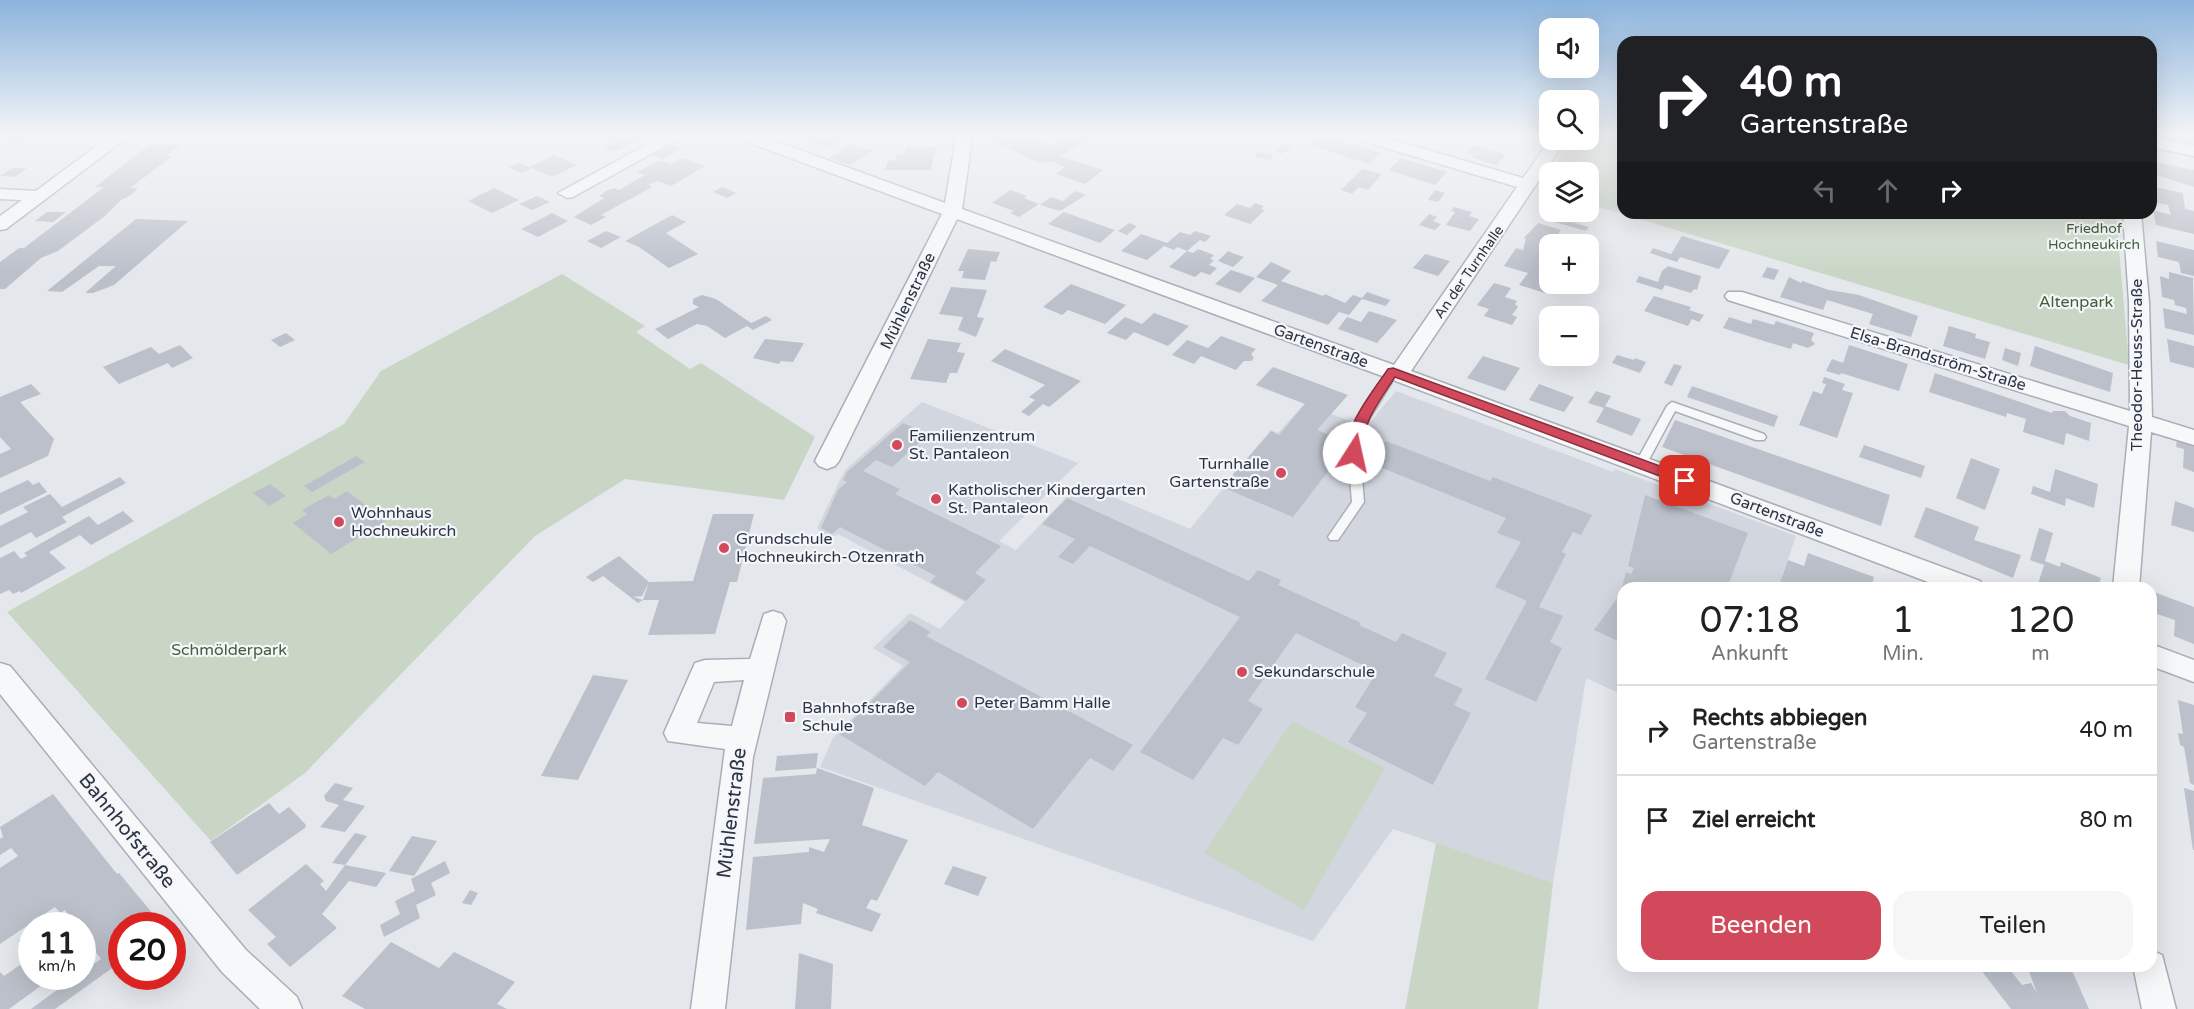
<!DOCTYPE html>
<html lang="de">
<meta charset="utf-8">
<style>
:root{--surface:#fff;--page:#f6f6f6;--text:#202124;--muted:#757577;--line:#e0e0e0;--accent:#d1495b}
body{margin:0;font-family:"Varela Round",sans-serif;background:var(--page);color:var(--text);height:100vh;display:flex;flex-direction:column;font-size:22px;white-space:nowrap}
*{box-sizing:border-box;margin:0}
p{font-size:20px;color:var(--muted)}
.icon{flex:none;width:33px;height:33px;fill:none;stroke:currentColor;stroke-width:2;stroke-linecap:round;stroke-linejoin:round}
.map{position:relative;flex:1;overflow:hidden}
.side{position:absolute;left:1617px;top:582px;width:540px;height:390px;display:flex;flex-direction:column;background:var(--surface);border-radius:18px;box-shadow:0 6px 24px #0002}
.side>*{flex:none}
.guide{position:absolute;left:1617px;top:36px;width:540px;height:183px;border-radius:18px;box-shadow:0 6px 24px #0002;background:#202124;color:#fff;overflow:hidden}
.fabs{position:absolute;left:1539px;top:18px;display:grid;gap:12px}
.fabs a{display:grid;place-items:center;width:60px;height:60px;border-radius:12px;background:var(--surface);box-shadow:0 6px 24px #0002;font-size:30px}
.speed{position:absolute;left:18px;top:912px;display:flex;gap:12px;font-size:30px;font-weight:700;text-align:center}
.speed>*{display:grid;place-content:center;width:78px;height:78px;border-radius:50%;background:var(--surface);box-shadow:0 6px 24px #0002;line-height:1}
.speed small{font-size:15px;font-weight:400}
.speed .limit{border:9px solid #d22;background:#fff;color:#111}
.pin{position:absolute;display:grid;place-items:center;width:51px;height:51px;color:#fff;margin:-26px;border-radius:12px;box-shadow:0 3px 9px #0006}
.me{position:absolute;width:66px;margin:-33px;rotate:10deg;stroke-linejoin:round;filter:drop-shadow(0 0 4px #0008)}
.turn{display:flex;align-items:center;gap:21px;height:126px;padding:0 24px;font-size:27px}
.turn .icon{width:78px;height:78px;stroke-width:2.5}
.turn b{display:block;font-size:42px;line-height:51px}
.lanes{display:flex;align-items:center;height:57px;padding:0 24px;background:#0003;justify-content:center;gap:30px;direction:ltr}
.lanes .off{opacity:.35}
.eta{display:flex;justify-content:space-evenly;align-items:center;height:102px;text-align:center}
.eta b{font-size:36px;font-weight:600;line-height:42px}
.primary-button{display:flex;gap:12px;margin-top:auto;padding:12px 24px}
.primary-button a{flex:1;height:69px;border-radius:18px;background:var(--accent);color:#fff;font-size:24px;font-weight:600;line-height:69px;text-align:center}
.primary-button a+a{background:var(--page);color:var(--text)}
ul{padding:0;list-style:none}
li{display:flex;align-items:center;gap:18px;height:90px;padding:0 24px;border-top:2px solid var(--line)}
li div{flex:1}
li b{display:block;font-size:22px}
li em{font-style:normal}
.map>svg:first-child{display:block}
.built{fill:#d2d6de}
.green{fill:#c9d6c5}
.building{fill:#bbc0ca}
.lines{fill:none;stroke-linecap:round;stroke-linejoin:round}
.service-casing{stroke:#a9aeb7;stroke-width:3}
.minor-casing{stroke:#a9aeb7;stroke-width:3}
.service{fill:#f7f8fa;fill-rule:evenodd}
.minor{fill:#f7f8fa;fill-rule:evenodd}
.route{fill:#d1495b;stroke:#882f3b;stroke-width:1.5}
.poi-dot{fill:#d1495b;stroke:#f4f6f9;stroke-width:2}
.labels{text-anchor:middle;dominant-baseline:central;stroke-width:4.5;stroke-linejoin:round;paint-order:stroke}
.far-park-label{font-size:14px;fill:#3f6138;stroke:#f4f6f9}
.far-street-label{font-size:14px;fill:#2b3445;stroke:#f4f6f9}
.street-label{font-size:16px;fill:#2b3445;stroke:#f4f6f9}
.park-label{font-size:16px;fill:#3f6138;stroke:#f4f6f9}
.poi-label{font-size:16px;fill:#2b3445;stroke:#f4f6f9;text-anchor:start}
.near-street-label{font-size:20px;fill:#2b3445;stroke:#f4f6f9}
</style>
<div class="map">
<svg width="2194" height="1009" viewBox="0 0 2194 1009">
<rect width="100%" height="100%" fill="#e4e7ec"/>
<path class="built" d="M1396,391L1613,472L1615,469L1796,536L1778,588H1623V695L1586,678L1553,883L1393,829L1313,941L820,767L833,738L903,666L873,648L910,613L940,629L965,602L838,534L828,539L817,528L845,470L922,402L1078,463L999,541L1016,550L1080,483L1190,529L1271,430L1278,433L1304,404L1366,427Z"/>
<path class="green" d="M1589,133H1623V213H2116L2129,365L1589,204L1588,172H1550L1549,192L1538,189L1571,140H1588Z
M562,274L645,326L636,332L690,369L701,363L815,437L784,500L625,479L535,536L305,773L211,841L7,612L344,424L381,371Z
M1292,721L1385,768L1304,910L1204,853Z
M1436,843L1553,883L1538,1009H1405Z"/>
<path class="building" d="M0,133H31L25,137L30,138L24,142L0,141L6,136H0Z
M600,133H642L648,136L615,152L603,147L616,141L598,134Z
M800,133H833L846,138L828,148L797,135Z
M885,133H925L921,136L915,134L904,141L882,135Z
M1001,133H1022L1051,146L1069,137L1060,133H1077L1075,134L1089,140L1060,156L1103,170L1085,184L1056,174L1065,167L1051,161L1040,163L989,139Z
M2151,133H2194V143L2151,136Z
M1324,136L1352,144L1381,153L1369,164L1312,146L1315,140Z
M152,143L181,145L166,156H173L130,188H138L131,195L121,200L105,216L58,251L41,258L5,289H0V262L19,248H24L104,187H95Z
M1284,143L1292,146L1283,154L1274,151Z
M671,144L682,149L663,159L652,154Z
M852,144L873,151L850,165L829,158Z
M1473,146L1482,147L1506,154L1497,165L1472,158L1474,155L1466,153Z
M906,147H936L931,170H885L888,160L896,161L897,154H904Z
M1257,152L1273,154L1271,160L1255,157Z
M554,155L577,165L552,177L531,168L521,173L509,167L519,163L530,167Z
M684,158L705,166L671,186L658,181L648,185L652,187L601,215L606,217L591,225L574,217L604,198L599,196L606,191L614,188L619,190L645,175L637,172L661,160L670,164Z
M1401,158L1447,172L1435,185L1388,170Z
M2154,162L2194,170V187L2156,175Z
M12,168H27L15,177L0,176Z
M1362,169L1382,174L1368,190L1359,187L1352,194L1341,190Z
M2151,186L2183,193L2185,209L2194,211V234L2156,225L2153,210L2171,215L2168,205L2152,202Z
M722,187L736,193L727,198L713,192Z
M494,188L519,200L492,213L468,201Z
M1010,190L1027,196L1024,198L1039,204L1019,217L1010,213L1014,211L992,203Z
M1435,190L1445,193L1438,202L1428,200Z
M1075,191L1086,195L1060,211L1040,205L1051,197L1063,201Z
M537,196L550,202L532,210L519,204Z
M1550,198V212H1570L1566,218L1541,211Z
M1255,203L1264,206L1261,209L1265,210L1250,224L1224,215L1237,204L1250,208Z
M1454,207L1472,212L1469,216L1479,219L1470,231L1446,225L1455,212L1451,211Z
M1588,209L1596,211L1592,218L1572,212H1588Z
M47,212H66L53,222L35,221Z
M1064,212L1089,221L1115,230L1100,243L1048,224Z
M552,213L568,221L538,237L521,229Z
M1429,214L1437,217L1433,221L1441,224L1435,230L1419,225Z
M672,215L686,222L666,233L698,254L669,268L639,247L625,241Z
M1557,218L1589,227L1586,231L1555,222Z
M136,219L188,221L114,285L93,293H85L116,266H99L62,292L47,291Z
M1129,223L1137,226L1127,235L1118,231Z
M1538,223L1561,230L1557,236L1568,239L1564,244H1546L1542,250L1550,252V284H1552L1545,293L1519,285L1528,273L1504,266L1516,248L1523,250L1526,239L1524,238Z
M606,231L621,237L601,248L587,241Z
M1195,231L1211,236L1205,242L1200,240L1187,251L1193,253L1198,249L1214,255L1210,259L1214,260L1209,265L1217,268L1210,275L1201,272L1195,277L1169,267L1187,251L1177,247L1174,250L1164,246L1147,260L1121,251L1141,234L1167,243L1180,232L1190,235Z
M1682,236L1730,250L1719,269L1680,257L1677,262L1650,253L1653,248L1671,254Z
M2156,241L2194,250V276L2181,273L2179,262L2158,257Z
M968,249L1000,252L996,262L991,261L985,280L962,278L964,271H958Z
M1228,251L1235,254L1244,257L1233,267L1218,261Z
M1425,254L1450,261L1438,276L1413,268Z
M1271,262L1291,271L1281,281L1323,296L1325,294L1345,303L1353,295L1362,298L1367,292L1390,300L1386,306L1362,299L1349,315L1339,312L1328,325L1261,301L1278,285L1256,277Z
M1668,266L1701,276L1697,290L1694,289L1691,293L1665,285L1662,290L1636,282L1639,276L1658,282L1662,271Z
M1767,267L1779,270L1774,280L1762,277Z
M1231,270L1255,278L1240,293L1215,284Z
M2169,272L2193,278L2194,335L2165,328L2163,308L2187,314L2186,308L2175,305L2174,300L2162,297L2160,276L2169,279Z
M1789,277L1801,283L1802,281L1829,290L1859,295L1918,316L1911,337L1869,324L1873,314L1827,300L1823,310L1780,297Z
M1494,283L1511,288L1505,297L1517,301L1515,304L1518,307L1512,315L1517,317L1512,325L1484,316L1489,309L1477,305Z
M1071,284L1126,305L1105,324L1068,310L1062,315L1043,307Z
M951,287L987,290L977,317L984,318L976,337L958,330L963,317L939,314Z
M702,295L716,299L751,323L766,316L772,320L753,330L747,326L725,338L707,326L697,324L668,339L655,329L699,307L693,304V299Z
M1654,296L1691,307L1689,310L1704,315L1699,322L1692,319L1688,326L1644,311Z
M1369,311L1397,320L1377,343L1338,329L1347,317L1361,322Z
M1154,313L1189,326L1168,346L1134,332L1126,340L1107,333L1125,317L1142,324Z
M1729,317L1751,324L1753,319L1774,325L1776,321L1814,333L1811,340L1815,344L1808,348L1793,343L1791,349L1767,342L1723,328Z
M1949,326L1976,334L1975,338L1990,342L1985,359L1943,346Z
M286,333L295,340L280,347L271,340Z
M1221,336L1256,349L1251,354L1254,358L1251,361H1244L1236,370L1201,356L1194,364L1172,355L1187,340L1208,348Z
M765,339L804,343L793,362L781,361L779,364L753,358Z
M928,339L961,343L957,352L965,353L957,373H950L946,383L910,379Z
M2167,339L2194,346V368L2170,362Z
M180,345L193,358L172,368L168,363L119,384L103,367L151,347L159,354Z
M1849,345L1908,364L1899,391L1841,373L1840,375L1826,371L1832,359L1843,363Z
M2035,346L2113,373L2110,392L2030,366Z
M2005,348L2021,353L2018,366L2002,360Z
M1005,349L1081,381L1049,407L1043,404L1029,416L1021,412L1035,400L1029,397L1045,385L991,361Z
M1617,355L1634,360L1635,358L1646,362L1640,373L1612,363Z
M1483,356L1520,368L1505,391L1467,378Z
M1674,364L1682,366L1672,386L1664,383Z
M1273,367L1348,395L1317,430L1350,443L1293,517L1222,487L1271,431L1279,435L1305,404L1256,385Z
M1935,373L2052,413L2053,411H2065L2070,416L2091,423L2089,441L2066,433L2064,445L2023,432L2026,419L2007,413L2006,417L1929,392Z
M1824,377L1845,384L1842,390L1853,393L1837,438L1799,425L1813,391L1822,394L1826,384L1822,383Z
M31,384L41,394L20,402L54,439L48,456L0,478V454L11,449L0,437V397Z
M1539,384L1574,397L1564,412L1529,400Z
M1692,386L1778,416L1774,427L1687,397Z
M1596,391L1611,396L1605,406L1641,419L1632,436L1596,422L1604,408L1588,403Z
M1675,420L1890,495L1881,526L1662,447Z
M903,423L929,434L892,467L876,460L863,471L900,489L895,494L1001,546L975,573L986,580L966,601L930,582L936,576L840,527L832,534L821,528L838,490L847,482L843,480L847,472Z
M2177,439L2194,444V472L2183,468L2184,449L2176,447Z
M1386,441L1490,481L1493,477L1592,515L1581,535L1573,532L1562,552L1566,554L1539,607L1563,616L1550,642L1562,648L1536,702L1485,679L1527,601L1495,587L1521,542L1497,533L1506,518L1370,463Z
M1864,445L1925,466L1921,478L1859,457Z
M356,456L365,462L312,492L304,486Z
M1971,458L2000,469L1985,510L1956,498Z
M2055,469L2098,484L2094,508L2066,498L2065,506L2031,494L2033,486L2050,492Z
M120,477L126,483L62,517L67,522L36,538L31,532L0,548V526L28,512L23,507L50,494L62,507Z
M28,480L33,485L39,482L47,492L0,515V493Z
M270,484L286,496L269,506L253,493Z
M347,491L386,521L331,554L293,523L307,514L302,510L329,495L334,499Z
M1645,495L1748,533L1727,588H1622L1626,572L1631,574L1634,568L1628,566Z
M1067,498L1249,581L1258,570L1281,580L1278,585L1361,623L1359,625L1396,642L1402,633L1447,653L1434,676L1463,689L1454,705L1471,713L1433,785L1348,742L1367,713L1355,707L1377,672L1296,633L1248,701L1263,709L1238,745L1223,738L1193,780L1140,752L1240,617L1090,546L1073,564L1058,557L1075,539L1042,524Z
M2175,501L2194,508V532L2171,525Z
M1926,507L1979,527L1974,540L2021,555L2013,578L1914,537Z
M123,511L134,521L91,545L80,535L49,552L66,568L21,593L20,591L13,594L9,590L0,594V558L14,551L21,559L27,556L24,553L89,516L98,525Z
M713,514H754L737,582H730L715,634L648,635L659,600H643L649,582L642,596L633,597L643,600L638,603L603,576L593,582L586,577L619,556L649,582L693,581Z
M2039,528L2053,533L2045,561L2060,567L2061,562L2101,578L2098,588H2049L2038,584L2044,565L2030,560Z
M1808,553L1874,577L1871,588H1778L1788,560L1804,566Z
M1623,590V642H1620L1594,630Z
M2151,591L2194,607V644L2174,636L2175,620L2151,612Z
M910,620L931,632L926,636L1133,745L1113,771L1090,758L1033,829L938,772L925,786L839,734L910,662L883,647Z
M593,675L628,680L578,780L541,776Z
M2178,700L2194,705V785L2190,783L2184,747L2180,745L2178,733L2183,734Z
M818,753L816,768L775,771L777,756Z
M817,768L874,788L862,825L908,840L877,901L871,899L866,908L881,914L872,932L816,913L818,909L803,903L801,924L746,930L753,857L809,852V847L824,852L830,839L754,844L763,778L816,774Z
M335,783L353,788L343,800L365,806L345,832L320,827L339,805L326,801L324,796Z
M2184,788L2194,791V850H2193Z
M53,794L117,874L119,873L163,926H122V961L55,1009H31L76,976H82V972L101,959L82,934V926H61L71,919L65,910L60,913L55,907L0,944V868L18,856L11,848L0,855V839L3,837L0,827Z
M269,803L279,814L289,807L306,825L305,828L237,875L210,842Z
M355,833L367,836L345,865L332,863Z
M412,836L437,841L414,876L389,871Z
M445,861L450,873L431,883L436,895L416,905L420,918L384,937L380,925L400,914L395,901L415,891L411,879Z
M306,864L324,881L320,884L326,891L345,865L386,873L376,887L349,881L322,914L337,928L290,967L267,944L276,937L248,910Z
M953,866L987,877L978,896L944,884Z
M470,890L478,893L471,905L462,903Z
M32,932V976H47L49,980L9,1009H0V972L4,976L30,958L18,941Z
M391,942L439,968L454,952L515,982L497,1004L507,1009H365L342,996Z
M799,953L833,964L831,1009H795Z
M1996,966H2007L2022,985L2031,983L2037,993L2027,966H2070L2089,1009H2011L1981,970Z"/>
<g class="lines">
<defs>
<path id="service" d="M1393,369L1398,372L1363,429L1360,454L1364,502L1338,540H1330L1328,537L1330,534L1352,502L1348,454L1351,429L1389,370Z
M1672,402L1764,434L1766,437L1764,440H1756L1675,411L1645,467H1637L1635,464L1667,406Z"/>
<path id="minor" d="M114,133H133L6,229L0,230V216L22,200L0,199V189L36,191Z
M668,133H689L573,197L567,198L558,193Z
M729,133H753L945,203L957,133H973L962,209L1394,365L1517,187L1346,136L1344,133H1370L1523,178L1550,140H1566L1411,371L1980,581L1984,588H1944L1385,377L957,219L839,461L835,466L827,469L819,466L815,461L942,214L731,136Z
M2151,137L2194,146V156L2151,147Z
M2123,213H2141L2149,302L2152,417L2194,430V445L2151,432L2139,588H2113L2129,426L1728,300L1725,296L1728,292H1742L2130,411L2129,302Z
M773,611L782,614L786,621L753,757L725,1009H691L725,749L668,741L664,733L695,663L705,660L750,659L764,614ZM744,680L732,726L697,723L714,682Z
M2151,644L2194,660V682L2151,666Z
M0,663L10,666L246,950L297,997L302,1009H260L222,972L0,694Z
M2151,950L2162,955L2176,1009H2142L2133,966H2151Z"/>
</defs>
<use href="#service" class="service-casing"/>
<use href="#minor" class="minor-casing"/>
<use href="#service" class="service"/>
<use href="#minor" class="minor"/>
</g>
<linearGradient id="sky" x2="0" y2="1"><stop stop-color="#8bb4dd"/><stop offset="0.49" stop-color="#f3f4f6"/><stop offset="1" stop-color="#f3f4f6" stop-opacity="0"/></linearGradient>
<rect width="2194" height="274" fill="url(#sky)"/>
<path class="route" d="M1393,368L1690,477L1692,481L1690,484H1681L1395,377C1376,406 1365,419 1360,453L1358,457H1349C1339,431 1375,389 1388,369Z"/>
<g class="poi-dot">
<circle cx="897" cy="445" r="6"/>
<circle cx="1281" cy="473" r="6"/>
<circle cx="936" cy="499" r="6"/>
<circle cx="339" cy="522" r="6"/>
<circle cx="724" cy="548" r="6"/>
<circle cx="1242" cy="672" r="6"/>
<circle cx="962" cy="703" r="6"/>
<rect x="784" y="711" width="12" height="12" rx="3"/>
</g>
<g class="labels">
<g class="far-park-label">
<text x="2094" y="228">Friedhof<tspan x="2094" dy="16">Hochneukirch</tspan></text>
</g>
<g class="far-street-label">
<text transform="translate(1469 272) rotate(-55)">An der Turnhalle</text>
</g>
<g class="street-label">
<text transform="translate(908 301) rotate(-64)">Mühlenstraße</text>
<text transform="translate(1321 346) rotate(20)">Gartenstraße</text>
<text transform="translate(1938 359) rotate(17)">Elsa-Brandström-Straße</text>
<text transform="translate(2137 365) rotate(-90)">Theodor-Heuss-Straße</text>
<text transform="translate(1777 515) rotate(21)">Gartenstraße</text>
</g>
<g class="park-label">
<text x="2076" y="302">Altenpark</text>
<text x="229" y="650">Schmölderpark</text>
</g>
<g class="poi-label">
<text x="909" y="436">Familienzentrum<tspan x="909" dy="18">St. Pantaleon</tspan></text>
<text x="1269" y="464" text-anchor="end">Turnhalle<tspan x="1269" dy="18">Gartenstraße</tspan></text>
<text x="948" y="490">Katholischer Kindergarten<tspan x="948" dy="18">St. Pantaleon</tspan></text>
<text x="351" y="513">Wohnhaus<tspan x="351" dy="18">Hochneukirch</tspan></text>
<text x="736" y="539">Grundschule<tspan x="736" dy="18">Hochneukirch-Otzenrath</tspan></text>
<text x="1254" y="672">Sekundarschule</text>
<text x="974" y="703">Peter Bamm Halle</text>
<text x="802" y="708">Bahnhofstraße<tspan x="802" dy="18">Schule</tspan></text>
</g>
<g class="near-street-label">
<text transform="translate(732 813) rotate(-83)">Mühlenstraße</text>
<text transform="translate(127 831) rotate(51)">Bahnhofstraße</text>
</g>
</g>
</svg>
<div class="fabs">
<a><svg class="icon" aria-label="sound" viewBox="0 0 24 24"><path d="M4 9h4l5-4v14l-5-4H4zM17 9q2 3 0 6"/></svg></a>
<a><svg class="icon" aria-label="search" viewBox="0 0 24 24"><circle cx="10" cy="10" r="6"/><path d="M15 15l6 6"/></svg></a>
<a><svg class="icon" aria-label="layers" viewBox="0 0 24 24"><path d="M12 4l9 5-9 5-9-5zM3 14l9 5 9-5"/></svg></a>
<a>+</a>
<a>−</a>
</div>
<div class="speed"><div>11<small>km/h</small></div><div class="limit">20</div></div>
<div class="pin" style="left:1685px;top:481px;background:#d93025"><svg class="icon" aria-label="arrive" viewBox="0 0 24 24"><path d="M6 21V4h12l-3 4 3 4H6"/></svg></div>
<svg class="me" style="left:1354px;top:453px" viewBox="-20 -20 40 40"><circle r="19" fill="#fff"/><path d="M0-13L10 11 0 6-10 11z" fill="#d1495b"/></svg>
<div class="guide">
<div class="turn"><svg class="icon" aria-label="right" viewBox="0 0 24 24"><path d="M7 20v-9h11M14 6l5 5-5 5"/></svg><div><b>40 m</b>Gartenstraße</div></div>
<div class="lanes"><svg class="icon off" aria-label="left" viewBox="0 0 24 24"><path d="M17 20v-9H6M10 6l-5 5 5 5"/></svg><svg class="icon off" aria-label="ahead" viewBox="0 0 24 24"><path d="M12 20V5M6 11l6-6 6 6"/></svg><svg class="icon" aria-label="right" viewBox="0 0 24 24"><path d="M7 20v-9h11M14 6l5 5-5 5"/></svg></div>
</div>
<section class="side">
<div class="eta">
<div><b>07:18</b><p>Ankunft</p></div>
<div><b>1</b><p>Min.</p></div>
<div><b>120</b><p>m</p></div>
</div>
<ul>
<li><svg class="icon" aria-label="right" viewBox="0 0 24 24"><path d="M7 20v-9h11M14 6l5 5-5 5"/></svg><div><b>Rechts abbiegen</b><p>Gartenstraße</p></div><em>40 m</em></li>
<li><svg class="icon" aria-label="arrive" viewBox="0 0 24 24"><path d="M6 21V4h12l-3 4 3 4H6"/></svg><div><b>Ziel erreicht</b></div><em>80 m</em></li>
</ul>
<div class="primary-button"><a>Beenden</a><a>Teilen</a></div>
</section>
</div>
